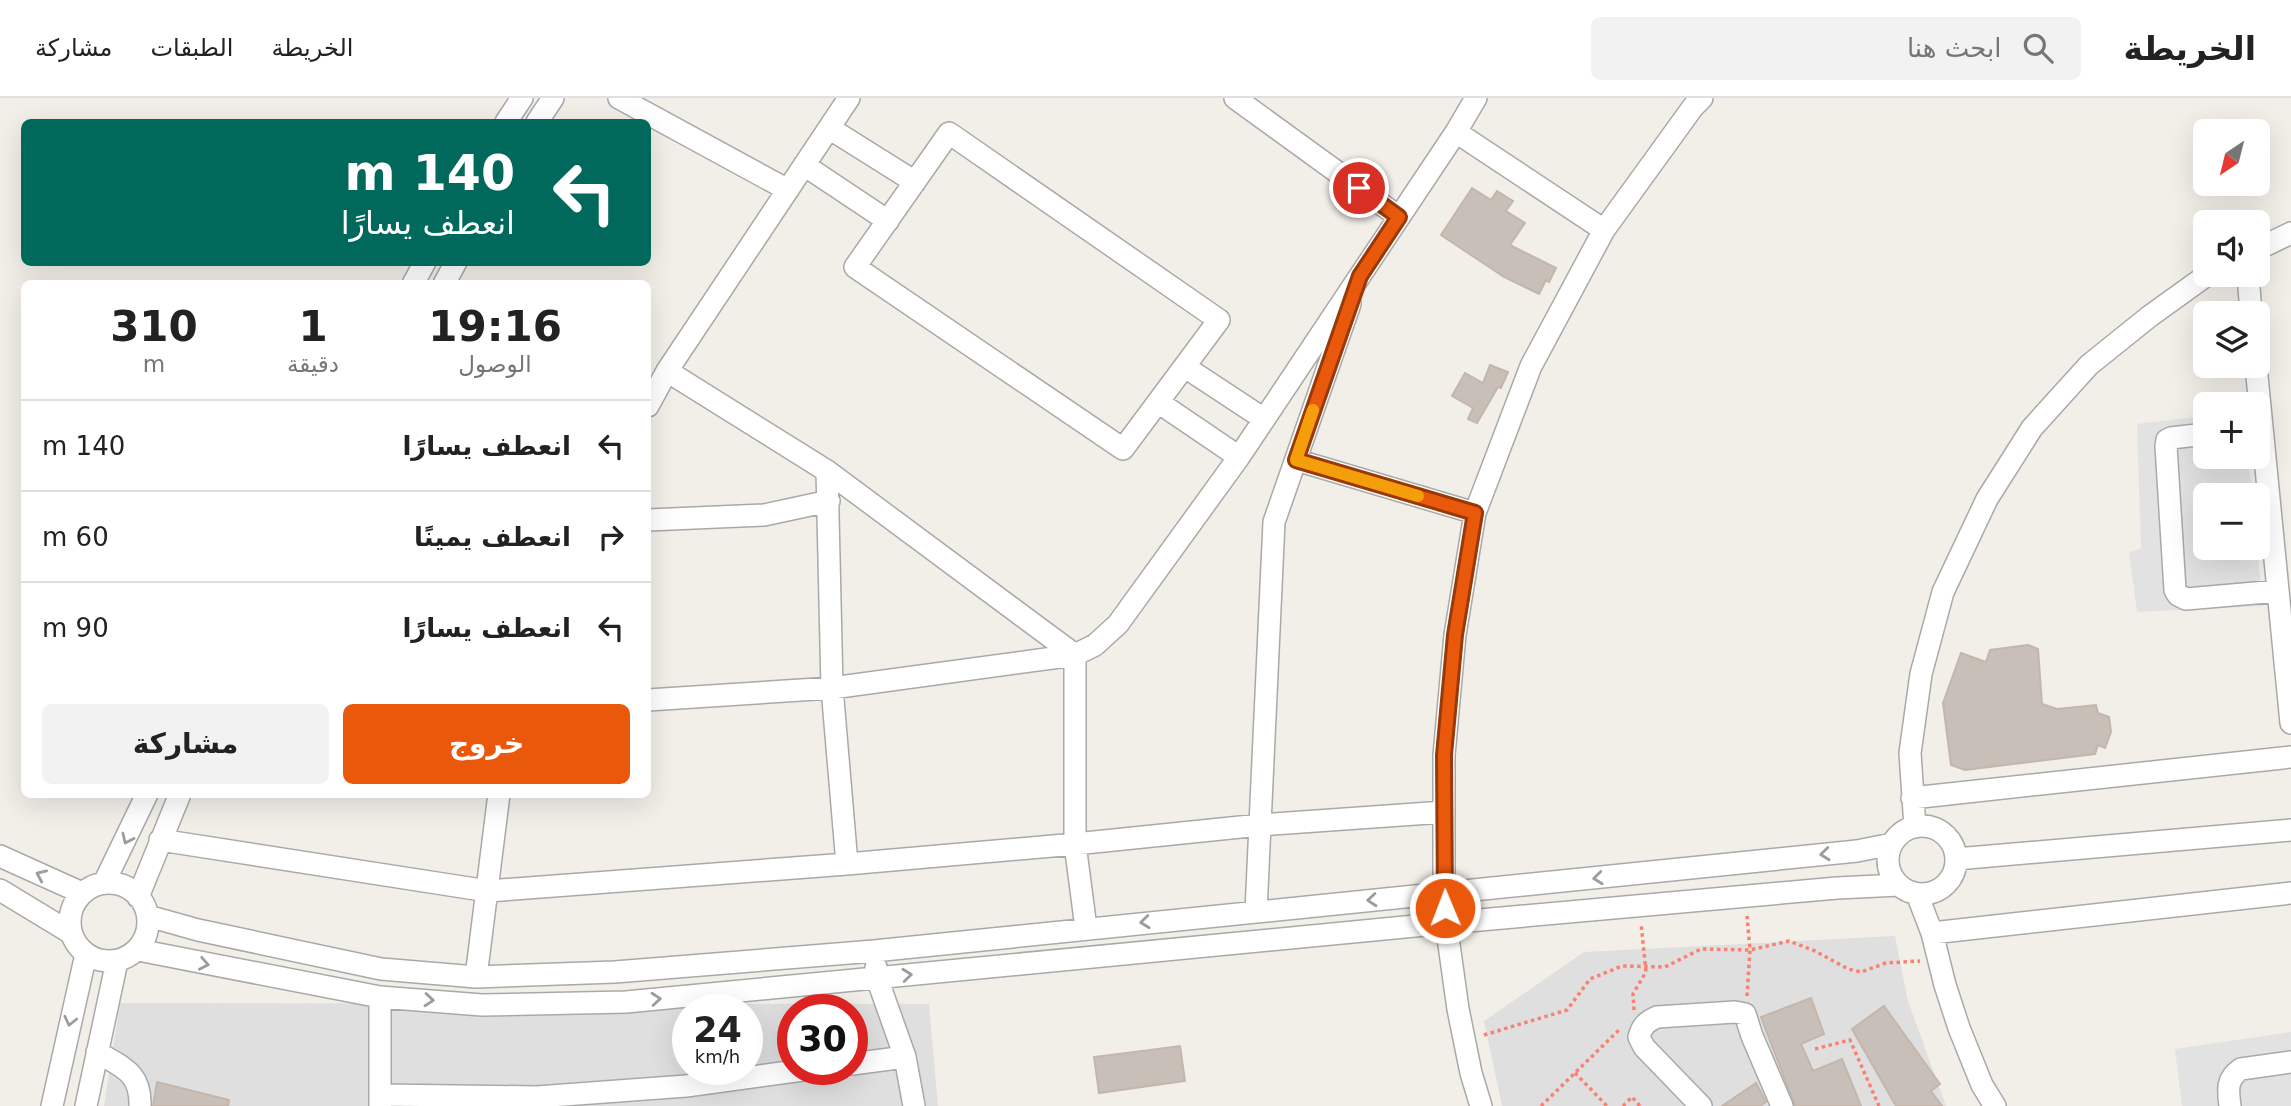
<!DOCTYPE html>
<html lang="ar">
<meta charset="utf-8">
<style>
:root{--surface:#fff;--page:#f2f2f2;--text:#222;--muted:#767676;--line:#e0e0e0;--accent:#ea580c}
body{margin:0;font-family:"DejaVu Sans","Noto Naskh Arabic",sans-serif;background:var(--page);color:var(--text);direction:rtl;height:100vh;display:flex;flex-direction:column;font-size:26px;white-space:nowrap}
*{box-sizing:border-box;margin:0}
p{font-size:23px;color:var(--muted)}
.icon{flex:none;width:38px;height:38px;fill:none;stroke:currentColor;stroke-width:2;stroke-linecap:round;stroke-linejoin:round}
.map{position:relative;flex:1;overflow:hidden;direction:ltr}
.sheet{position:absolute;left:21px;top:182px;width:630px;height:518px;display:flex;flex-direction:column;background:var(--surface);border-radius:10px;box-shadow:0 7px 28px #0002;direction:rtl}
.sheet>*{flex:none}
.guide{position:absolute;left:21px;top:21px;width:630px;height:147px;border-radius:10px;box-shadow:0 7px 28px #0002;direction:rtl;background:#00695c;color:#fff;overflow:hidden}
.needle{width:46px;rotate:215deg}
.tools{position:absolute;left:2193px;top:21px;display:grid;gap:14px}
.tools a{display:grid;place-items:center;width:77px;height:77px;border-radius:10px;background:var(--surface);box-shadow:0 7px 28px #0002;font-size:35px}
.speed{position:absolute;left:672px;top:896px;display:flex;gap:14px;font-size:35px;font-weight:700;text-align:center}
.speed>*{display:grid;place-content:center;width:91px;height:91px;border-radius:50%;background:var(--surface);box-shadow:0 7px 28px #0002;line-height:1}
.speed small{font-size:18px;font-weight:400}
.speed .limit{border:10px solid #d22;background:#fff;color:#111}
.pin{position:absolute;display:grid;place-items:center;width:60px;height:60px;color:#fff;margin:-30px;border:4px solid #fff;border-radius:50%;box-shadow:0 2px 7px #0007}
.me{position:absolute;width:77px;margin:-38px;rotate:359deg;stroke-linejoin:round;filter:drop-shadow(0 0 5px #0008)}
.turn{display:flex;align-items:center;gap:24px;height:147px;padding:0 21px;font-size:32px}
.turn .icon{width:91px;height:91px;stroke-width:2.5}
.turn b{display:block;font-size:49px;line-height:60px}
.eta{display:flex;justify-content:space-evenly;align-items:center;height:119px;text-align:center}
.eta b{font-size:42px;font-weight:700;line-height:49px}
.action{display:flex;gap:14px;margin-top:auto;padding:14px 21px}
.action a{flex:1;height:80px;border-radius:10px;background:var(--accent);color:#fff;font-size:28px;font-weight:700;line-height:80px;text-align:center}
.action a+a{background:var(--page);color:var(--text)}
ul{padding:0;list-style:none}
li{display:flex;align-items:center;gap:21px;height:91px;padding:0 21px;border-top:2px solid var(--line)}
li div{flex:1}
li b{display:block;font-size:26px}
li em{font-style:normal}
header{display:flex;align-items:center;gap:42px;box-sizing:border-box;height:98px;padding:0 35px;background:var(--surface);border-bottom:2px solid var(--line)}
header strong{font-size:33px}
nav{display:flex;gap:38px;margin-inline-start:auto;font-size:24px}
.search{width:490px;height:63px;background:var(--page);display:flex;align-items:center;gap:18px;box-sizing:border-box;padding:0 24px;border-radius:10px;color:var(--muted);font-size:26px}
.map>svg:first-child{display:block}
.residential{fill:#e0dfdf;fill-rule:evenodd}
.parking{fill:#e2e2e2}
.building{fill:#c7bfb8;stroke:#c4b6ab;stroke-width:2}
.lines{fill:none;stroke-linecap:round;stroke-linejoin:round}
.minor-casing{stroke:#a9a9a9;stroke-width:24}
.path{stroke:#fa8072;stroke-width:3.5;stroke-dasharray:3.5 3.5;stroke-linecap:butt}
.minor{stroke:#fff;stroke-width:21}
.oneway{stroke:#9c9c9c}
.route-casing{stroke:#983908;stroke-width:18}
.route{stroke:#ea580c;stroke-width:12}
.slow{stroke:#f59e0b;stroke-width:12}
</style>
<header>
<strong>الخريطة</strong>
<div class="search"><svg class="icon" aria-label="search" viewBox="0 0 24 24"><circle cx="10" cy="10" r="6"/><path d="M15 15l6 6"/></svg>ابحث هنا</div>
<nav><a>الخريطة</a><a>الطبقات</a><a>مشاركة</a></nav>
</header>
<div class="map">
<svg width="2291" height="1008" viewBox="0 0 2291 1008">
<rect width="100%" height="100%" fill="#f2efe9"/>
<path class="residential" d="M1895,838L1908,903L1946,1008H1502L1484,923L1584,854Z
M120,905L929,906L938,1008H104ZM688,912H747V971H688ZM793,912H852V971H793Z"/>
<path class="parking" d="M2205,318V359H2248L2252,397H2205V450H2257L2263,508L2137,514L2129,455L2141,450L2137,326Z
M2291,934V1008H2182L2175,951Z"/>
<path class="building" d="M1472,90L1491,102L1497,93L1513,103L1506,113L1525,125L1510,147L1556,170L1549,184L1546,182L1539,196L1504,179L1441,137Z
M1490,267L1508,274L1501,290L1498,289L1477,325L1468,321L1473,310L1452,298L1465,275L1483,285Z
M2028,547L2038,551L2042,606L2057,611L2096,607L2098,615L2109,619L2111,634L2105,650L2098,647L2095,656L1965,672L1951,667L1943,605L1961,555L1986,564L1990,552Z
M1811,900L1824,936L1801,946L1813,973L1842,961L1861,1008H1795L1761,919Z
M1884,908L1940,986L1931,993L1942,1008H1896L1852,931Z
M1180,948L1185,983L1099,995L1094,959Z
M157,984L229,1002L228,1008H153Z
M1756,985L1766,1004L1760,1008H1722Z"/>
<g class="lines">
<defs>
<path id="minor" d="M619,0L788,92
M1235,0L1399,119
M506,24L522,0
M537,24L553,0
M829,30L915,84
M1456,34L1604,132
M804,67L888,123
M2258,151L2291,135
M2248,177L2251,215
M413,186L425,164
M444,186L456,164
M2256,268L2291,625
M1185,269L1264,321
M667,273L827,373L1075,557V746L1086,830
M1158,304L1219,222L949,35L855,169L1123,351L1158,304L1239,359
M648,308L667,273L849,0
M2205,336L2171,340L2167,342L2166,348L2175,492L2178,497L2186,501L2278,493
M1296,362L1475,415
M827,373L832,590L847,766
M648,422L764,417L829,403
M648,602L832,590L1075,557L1095,547L1118,526L1239,359L1456,34L1476,0
M1912,700L2291,659
M1888 762a34 34 0 1 1 68 0a34 34 0 1 1-68 0Z
M1915,729L1910,655L1921,576L1943,494L1987,401L2032,330L2089,267L2150,218L2207,177
M160,742L488,793L847,766L1075,746L1260,727L1444,714
M0,758L82,795
M1956,761L2291,732
M70 824a39 39 0 1 1 78 0a39 39 0 1 1-78 0Z
M104,785L147,696
M0,792L71,835
M1917,796L1932,835L1945,887L1959,930L1982,987L1995,1008
M138,799L180,696
M1256,813L1274,424L1350,206
M148,818L198,832L381,871L476,879L615,874L874,853L1857,753L1892,746
M1932,835L2291,795
M138,852L380,899L482,907L626,904L1446,825L1837,790L1899,787
M876,869L877,880L905,959L914,1008
M476,879L499,696
M97,954C123,970 141,974 140,1008
M852,966L905,959
M382,997L537,999L686,988L810,971
M52,1008L86,856
M86,1008L117,863
M380,1008V899
M1481,1008L1471,975L1458,911L1446,825L1444,796V657L1455,537L1475,415L1531,268L1604,132L1693,9L1702,0
M1701,1008L1644,949L1639,939C1642,928 1646,924 1657,919L1735,914L1745,916L1752,938L1782,1008
M2230,1008C2228,992 2226,981 2241,971L2291,964"/>
</defs>
<use href="#minor" class="minor-casing"/>
<path class="path" d="M1747,898L1750,852L1747,818
M1634,912L1633,896L1646,874L1641,825
M1484,937L1567,912L1590,881L1622,868L1665,869L1701,851L1750,852L1789,843L1815,853L1848,871L1861,874L1886,865L1920,863
M1815,951L1850,942L1879,1008
M1575,975L1607,1008
M1541,1008L1620,931
M1623,1008L1632,999L1640,1008"/>
<use href="#minor" class="minor"/>
</g>
<defs><path id="oneway-chevron" d="M-2-3.5L2.5 0L-2 3.5" fill="none" stroke-width="1.6" stroke-linecap="round" stroke-linejoin="round" transform="scale(1.75)"/></defs>
<g class="oneway">
<use href="#oneway-chevron" transform="translate(127 741) rotate(115)"/>
<use href="#oneway-chevron" transform="translate(1825 756) rotate(174)"/>
<use href="#oneway-chevron" transform="translate(41 777) rotate(-156)"/>
<use href="#oneway-chevron" transform="translate(1598 780) rotate(174)"/>
<use href="#oneway-chevron" transform="translate(1372 802) rotate(175)"/>
<use href="#oneway-chevron" transform="translate(1145 824) rotate(174)"/>
<use href="#oneway-chevron" transform="translate(204 866) rotate(11)"/>
<use href="#oneway-chevron" transform="translate(907 877) rotate(-6)"/>
<use href="#oneway-chevron" transform="translate(656 901) rotate(-5)"/>
<use href="#oneway-chevron" transform="translate(429 902) rotate(5)"/>
<use href="#oneway-chevron" transform="translate(70 923) rotate(103)"/>
</g>
<g class="lines">
<defs>
<path id="route" d="M1359,90L1399,119L1360,178L1296,362L1475,415L1455,537L1444,657L1445,810"/>
</defs>
<use href="#route" class="route-casing"/>
<use href="#route" class="route"/>
<path class="slow" d="M1313,312L1296,362L1418,398"/>
</g>
</svg>
<div class="tools">
<a><svg class="needle" viewBox="-14 -14 28 28"><path d="M0-13l5 13h-10z" fill="#e53935"/><path d="M0 13l5-13h-10z" fill="#767676"/></svg></a>
<a><svg class="icon" aria-label="sound" viewBox="0 0 24 24"><path d="M4 9h4l5-4v14l-5-4H4zM17 9q2 3 0 6"/></svg></a>
<a><svg class="icon" aria-label="layers" viewBox="0 0 24 24"><path d="M12 4l9 5-9 5-9-5zM3 14l9 5 9-5"/></svg></a>
<a>+</a>
<a>−</a>
</div>
<div class="speed"><div>24<small>km/h</small></div><div class="limit">30</div></div>
<div class="pin" style="left:1359px;top:90px;background:#d93025"><svg class="icon" aria-label="arrive" viewBox="0 0 24 24"><path d="M6 21V4h12l-3 4 3 4H6"/></svg></div>
<svg class="me" style="left:1445px;top:810px" viewBox="-20 -20 40 40"><circle r="17" fill="#ea580c" stroke="#fff" stroke-width="3"/><path d="M0-11L8 9 0 5-8 9z" fill="#fff"/></svg>
<div class="guide">
<div class="turn"><svg class="icon" aria-label="left" viewBox="0 0 24 24"><path d="M17 20v-9H6M10 6l-5 5 5 5"/></svg><div><b>140 m</b>انعطف يسارًا</div></div>
</div>
<section class="sheet">
<div class="eta">
<div><b>19:16</b><p>الوصول</p></div>
<div><b>1</b><p>دقيقة</p></div>
<div><b>310</b><p>m</p></div>
</div>
<ul>
<li><svg class="icon" aria-label="left" viewBox="0 0 24 24"><path d="M17 20v-9H6M10 6l-5 5 5 5"/></svg><div><b>انعطف يسارًا</b></div><em>140 m</em></li>
<li><svg class="icon" aria-label="right" viewBox="0 0 24 24"><path d="M7 20v-9h11M14 6l5 5-5 5"/></svg><div><b>انعطف يمينًا</b></div><em>60 m</em></li>
<li><svg class="icon" aria-label="left" viewBox="0 0 24 24"><path d="M17 20v-9H6M10 6l-5 5 5 5"/></svg><div><b>انعطف يسارًا</b></div><em>90 m</em></li>
</ul>
<div class="action"><a>خروج</a><a>مشاركة</a></div>
</section>
</div>
